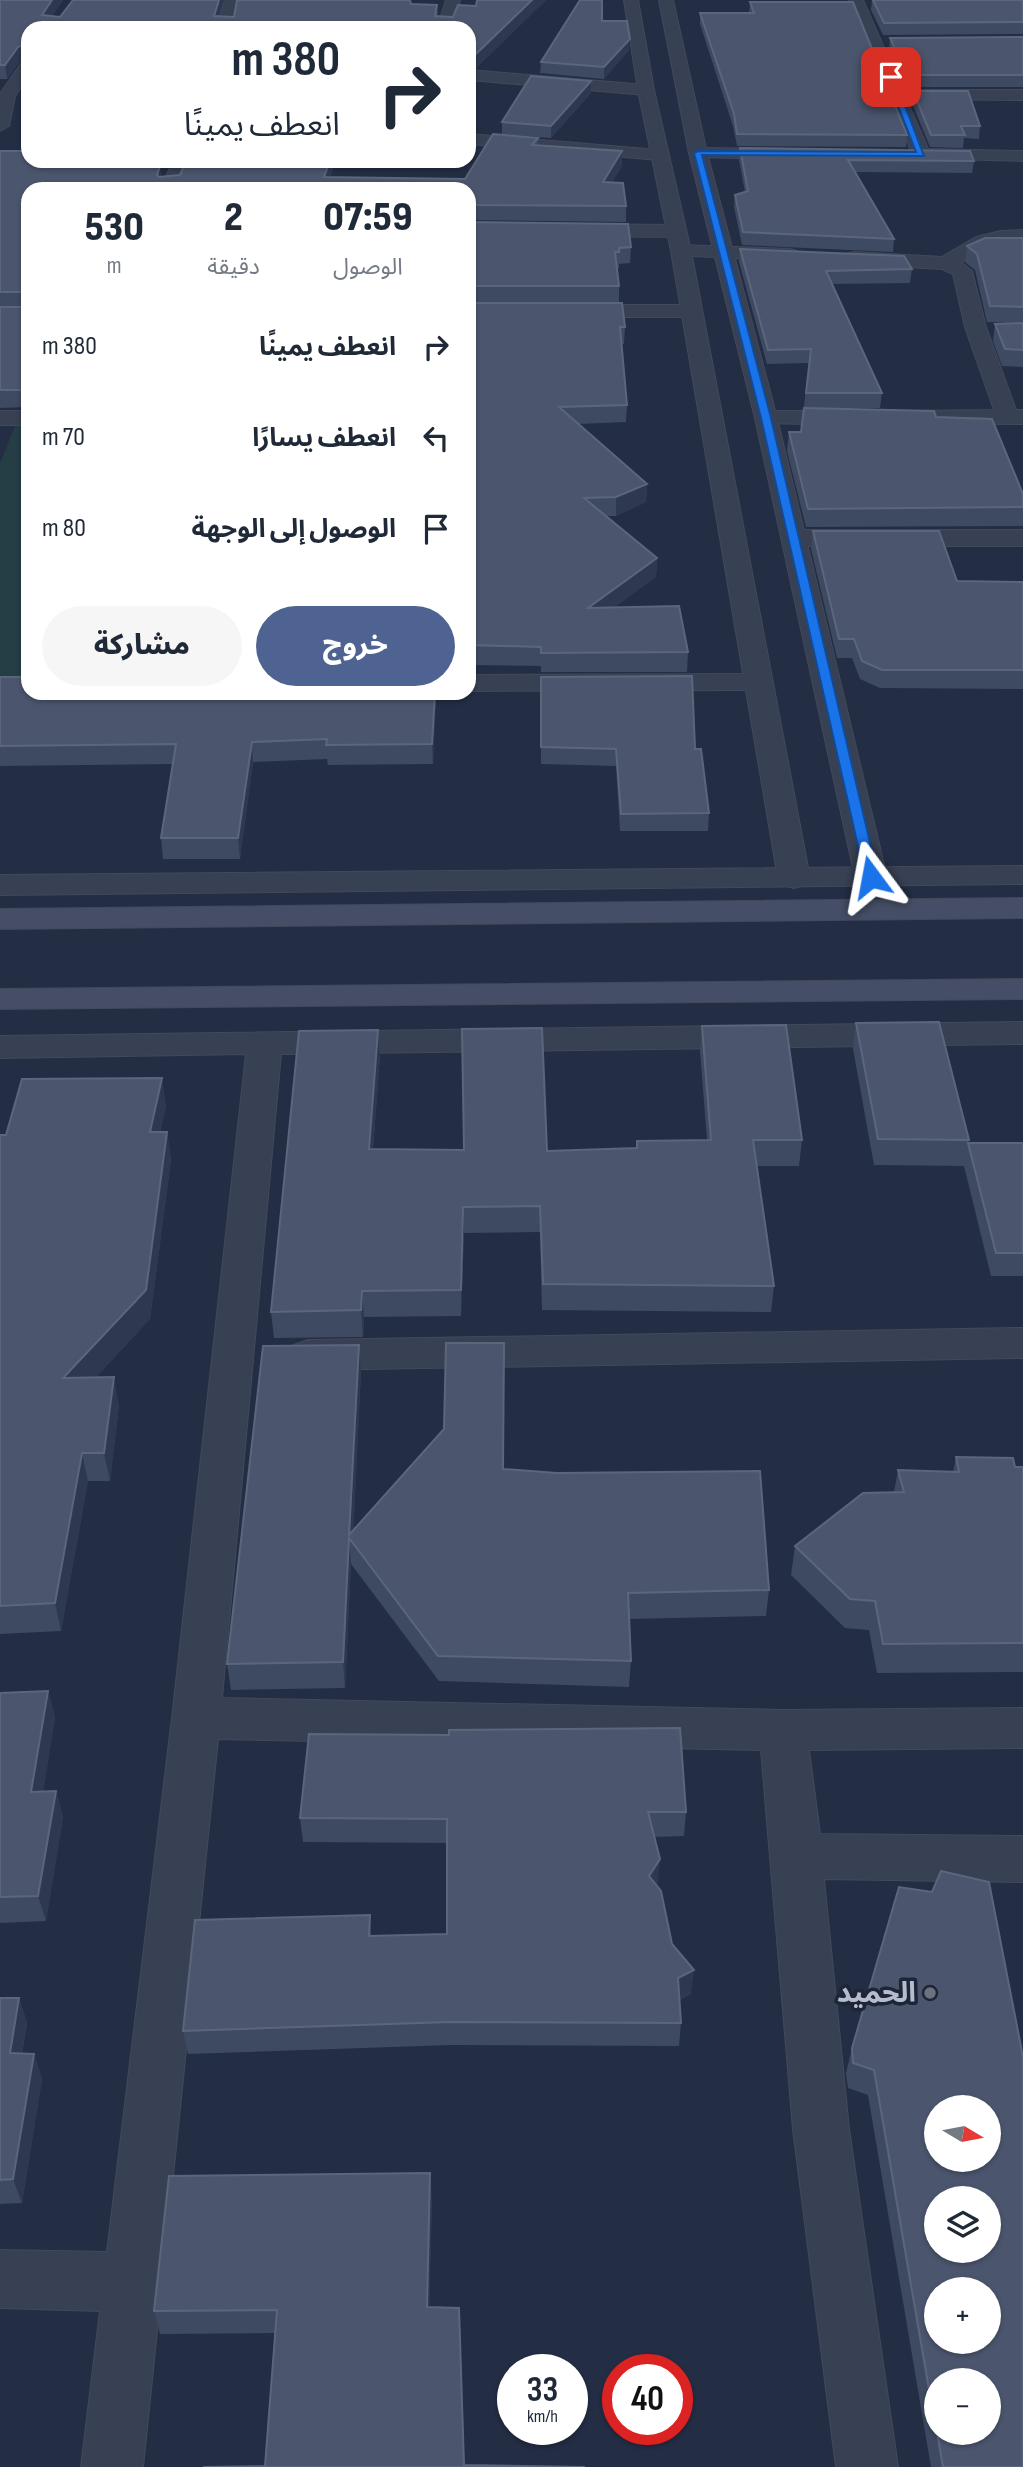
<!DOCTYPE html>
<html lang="ar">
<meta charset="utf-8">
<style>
:root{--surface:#fff;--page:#f6f6f7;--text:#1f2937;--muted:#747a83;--accent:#4e6391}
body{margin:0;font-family:"Sofia Sans Condensed","Noto Sans Arabic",sans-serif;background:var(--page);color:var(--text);direction:rtl;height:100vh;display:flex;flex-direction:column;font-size:26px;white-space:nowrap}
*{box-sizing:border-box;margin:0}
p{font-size:23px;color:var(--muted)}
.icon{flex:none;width:38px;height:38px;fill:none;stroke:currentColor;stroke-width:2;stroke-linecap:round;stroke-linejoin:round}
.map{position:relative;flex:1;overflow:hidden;direction:ltr}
.side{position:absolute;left:21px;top:182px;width:455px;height:518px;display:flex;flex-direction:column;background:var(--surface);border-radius:21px;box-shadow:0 2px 5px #0004;direction:rtl}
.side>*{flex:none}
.hud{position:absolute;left:21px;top:21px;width:455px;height:147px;border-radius:21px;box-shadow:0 2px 5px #0004;direction:rtl;background:#fff;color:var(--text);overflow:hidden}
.needle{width:46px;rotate:100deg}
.buttons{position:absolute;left:924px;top:2095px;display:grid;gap:14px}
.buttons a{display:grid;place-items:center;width:77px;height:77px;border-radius:50%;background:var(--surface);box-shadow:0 2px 5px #0004;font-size:35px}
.speed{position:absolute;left:497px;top:2354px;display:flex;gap:14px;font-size:35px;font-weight:700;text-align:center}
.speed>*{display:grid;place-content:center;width:91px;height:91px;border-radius:50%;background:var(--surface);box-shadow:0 2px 5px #0004;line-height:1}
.speed small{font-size:18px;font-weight:400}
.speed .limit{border:10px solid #d22;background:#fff;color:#111}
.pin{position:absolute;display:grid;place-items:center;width:60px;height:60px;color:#fff;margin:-30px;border-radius:14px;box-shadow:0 4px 10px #0006}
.me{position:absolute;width:77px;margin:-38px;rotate:347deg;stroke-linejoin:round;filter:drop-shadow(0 0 5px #0008)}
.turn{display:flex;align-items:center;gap:24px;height:147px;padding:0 21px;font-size:32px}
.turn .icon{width:91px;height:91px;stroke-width:2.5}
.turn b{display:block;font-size:49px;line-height:60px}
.eta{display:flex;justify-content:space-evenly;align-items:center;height:119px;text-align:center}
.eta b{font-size:42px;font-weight:800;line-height:49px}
.action{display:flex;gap:14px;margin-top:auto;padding:14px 21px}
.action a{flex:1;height:80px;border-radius:42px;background:var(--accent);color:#fff;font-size:28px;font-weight:800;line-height:80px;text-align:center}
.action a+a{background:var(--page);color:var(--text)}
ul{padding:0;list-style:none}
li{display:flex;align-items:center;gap:21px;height:91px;padding:0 21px}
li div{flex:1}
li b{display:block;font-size:26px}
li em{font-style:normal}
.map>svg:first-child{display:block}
.green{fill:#253d45}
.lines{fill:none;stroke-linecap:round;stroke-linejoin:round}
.minor-casing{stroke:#42495c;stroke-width:2}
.tertiary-casing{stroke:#42495c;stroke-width:2}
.secondary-casing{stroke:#42495c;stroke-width:2}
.minor{fill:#384053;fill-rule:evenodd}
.tertiary{fill:#384053;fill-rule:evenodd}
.secondary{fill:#454e66;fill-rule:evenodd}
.wall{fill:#3e4a62}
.shaded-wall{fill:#2e3951}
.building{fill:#4b566e;stroke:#5b667c;stroke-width:2;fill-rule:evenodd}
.route{fill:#1a73e8;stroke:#114b97;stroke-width:2}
.worship-dot{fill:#6b7280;stroke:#1d2538;stroke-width:2.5}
.labels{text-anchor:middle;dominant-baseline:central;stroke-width:7;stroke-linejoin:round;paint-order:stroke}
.near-poi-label{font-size:28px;font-weight:bold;fill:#b5bccd;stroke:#1d2538;text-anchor:end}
</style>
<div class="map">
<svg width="1023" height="2467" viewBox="0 0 1023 2467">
<rect width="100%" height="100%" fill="#232d44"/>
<path class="green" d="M16,424H28V676H0V463Z"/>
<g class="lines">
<defs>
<path id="minor" d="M225,0H239L233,28H217Z
M446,0H460L453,28H437Z
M849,0H863L928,149L1023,151V161L914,158Z
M28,60V77L15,96L9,126L0,131V94L22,62Z
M469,70L646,85L654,90L646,95L469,80Z
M918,90H1023V100L912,99L910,95Z
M469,134L659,150L668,155L659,160L469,144Z
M698,148L793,149L802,154L793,159L692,157L689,153L692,149Z
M173,161H191L179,189H161Z
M469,223L676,225L686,231L676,237L469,235Z
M1023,230V242L990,246L961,262L972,271L986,327L1016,410H1023V424L902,423L899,418L902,413L910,411L994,410L965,327L953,274L942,269L854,264L847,262L844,258L847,254L854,252L942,257L976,237L1001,231Z
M681,245L790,249L797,251L800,255L797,259L790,261L674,255L671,251L674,247Z
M469,305H691L698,307L701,311L698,315L691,317H469Z
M0,411H28V425H0Z
M766,411H853L861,413L864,418L861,423L853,425L758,423L755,418L758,413Z
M794,530H1023V546H794L785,543L781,538L785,533Z
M759,674L769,676L773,682L769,688L759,690L469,691V675Z
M1023,866V884L0,895V875Z
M1023,1022V1044L281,1054L222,1698L783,1710L1023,1708V1748L809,1750L820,1834L1023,1836V1882L824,1879L849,2129L898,2467H836L793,2129L761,1750L218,1739L143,2467H81L100,2311L0,2308V2250L107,2252L172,1718L246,1054L0,1058V1036Z
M1023,1328V1358L308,1370L294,1365L288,1355L294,1345L308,1340Z"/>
<path id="tertiary" d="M624,0H638L654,90L691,251L810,878L805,885L794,888L783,885L778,878L671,251L638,90Z
M659,0H673L707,153L777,418L887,877L882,884L871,887L860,884L855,877L755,418L689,153Z"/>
<path id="secondary" d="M1023,898V918L0,929V909Z
M1023,979V999L0,1009V989Z"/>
</defs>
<use href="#minor" class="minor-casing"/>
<use href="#tertiary" class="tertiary-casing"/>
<use href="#secondary" class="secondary-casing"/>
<use href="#minor" class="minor"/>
<use href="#tertiary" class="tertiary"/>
<use href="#secondary" class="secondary"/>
</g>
<path class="wall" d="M0,0H63L52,16L60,17L73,0H224L219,17H234L411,4L437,5L438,17H453L476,6L477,0H546L476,68H469V28H28V71L27,58L20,61L7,79H0Z
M872,0H1023V34L883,35L871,10Z
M750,2L907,135L906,147L737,146L733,126L700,24V13H749Z
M602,21L629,50L604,79L540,73L541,62Z
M1023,37V87H906L889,51L890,38Z
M591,81V93L551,138L502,134V122Z
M913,91L980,126L979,139L964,138L963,148L930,147L912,103Z
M538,138V145L622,166L612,182L626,206V222L469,220V189H28V407L0,408V151L28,161H87V164L161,176L465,179Z
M740,148L974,161L972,173L855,172L894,239L893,252L742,245L734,207L735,195L745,192L739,160Z
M469,222L631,247L630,263L619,264V268H617L619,286V302H469Z
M1023,238V367L1002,366L993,341L995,324L1020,323L987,322L975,270L965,262L967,246Z
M740,249L912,269L910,283L832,284L882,393L880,408H812L936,417L1023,494V526L806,527L787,451L789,432H801L809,363L767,364L739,262Z
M469,303L625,327L624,344H621L627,405L626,422L578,424L647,484L646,502L616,516H606L657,558L656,577L614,607L688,652L687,672H541V666L469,665Z
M813,531L957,581L1023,582V689L880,688L860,679L852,658H837L811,549Z
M0,677L28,693H436L433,764L328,765L327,759L253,762L240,859H163L161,838L173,764L0,766Z
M541,677L695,749L709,813L708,831H620L616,766L541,764Z
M856,1023L969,1140L968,1143H1023V1276H991L964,1166L874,1165L853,1049Z
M702,1026L802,1140L799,1166H757L774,1286L771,1312L542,1310L540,1232L464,1233L461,1316L364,1317L363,1337L274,1338L271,1312L380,1055L373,1149L547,1151L636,1148L637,1141L707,1140L700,1051Z
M166,1106L160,1132H167L171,1160L150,1319L96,1377L119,1405L110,1481H88L61,1631L0,1634V1135H6Z
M359,1345L361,1371L353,1531L503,1469L769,1590L766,1616L629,1619L631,1661L629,1687L439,1681L351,1564L345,1688L231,1690L227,1664Z
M956,1457L1015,1467H1023V1672L877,1673L869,1630L845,1628L791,1575L795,1546L894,1492L898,1470L953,1472Z
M48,1691L55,1717L43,1792L56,1791L63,1817L46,1921L0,1923V1693Z
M686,1812L684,1836L654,1837L658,1883L656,1885L672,1944L691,1994L680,2000L681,2023L679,2046L451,2045L188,2054L183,2031L370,1915L371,1936L447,1934V1843L303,1842L300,1818Z
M899,1887L1023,2467H931L868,2095L848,2088L846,2073L852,2048Z
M0,1998H19L27,2023L22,2054H34L42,2079L22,2203L0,2204Z
M432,2197L429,2307L275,2333L160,2334L154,2311Z"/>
<path class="shaded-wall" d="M52,0H63L43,28L42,15Z
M219,0H224L215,28L214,16Z
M532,0H546L476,68V54Z
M630,39L629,50L604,79V67Z
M25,44L27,58L20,61L7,79L5,65L18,47Z
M591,81V93L551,138V126Z
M622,151V166L603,197V182Z
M81,161H87L88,167L79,164Z
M330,161H336L326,189L324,177Z
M160,166L162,181L157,175Z
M647,484L646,502L616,516V497Z
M657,558L656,577L588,627V608Z
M435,693H436L433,764L432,744Z
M252,742L253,762L240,859L238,838Z
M378,1030L380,1055L371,1175L369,1149Z
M162,1078L166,1106L155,1160L150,1132Z
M167,1132L171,1160L150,1319L69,1406L63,1378Z
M463,1207L464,1233L461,1316V1290Z
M362,1291L364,1317L363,1337L361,1310Z
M359,1345L361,1371L353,1542L350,1538Z
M114,1377L119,1405L110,1481L104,1453Z
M82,1453L88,1481L61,1631L55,1603Z
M349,1538L351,1564L345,1688L343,1662Z
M48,1691L55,1717L39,1819L31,1792Z
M56,1791L63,1817L46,1921L38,1896Z
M660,1859L658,1883L647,1900L649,1876Z
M694,1970L691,1994L675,2002L678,1978Z
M19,1998L27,2023L18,2077L10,2053Z
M34,2054L42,2079L22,2203L13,2179Z
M430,2173L432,2197L429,2330L427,2307Z"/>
<path class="building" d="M0,0H52L42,15L60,17L73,0H219L214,16L234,17L237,0H410L411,4L437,5L435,16L453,17L458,5L476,6L477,0H532L476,54H469V28H28V46L25,44L18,47L5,65H0Z
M580,0H602V21H627L630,39L604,67L541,62Z
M873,0H1023V22L884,23Z
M750,2H853L907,135L737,134L734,114L700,13H754Z
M1023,37V75H907L890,38Z
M531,76L591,81L551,126L502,122Z
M913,91H968L980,126H961L965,135H931Z
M493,134L538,138L532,145L622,151L603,182L623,183L626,206L469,205V189H28V390H0V307H27V292H0V151H28V161H81L79,164L160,166L157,175L159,177L180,175L186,161H330L324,177L465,179Z
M740,148L970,151L974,161L848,160L894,239L743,232L735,195L748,191Z
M469,222L628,224L631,247L619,248V252H615L619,286H469Z
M985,238H1023V307L990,306L977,254L967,246Z
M740,249L904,256L912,269L826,271L882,393H806L811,349L768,350Z
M469,303H622L625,327H620L627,405L559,407L647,484L616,497L584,498L657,558L588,608L679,606L688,652L541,653V647L469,645Z
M1023,323V350L1005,349L995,324Z
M804,408L934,411L936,417L992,419L1023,494V507L808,509L789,432H801Z
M813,531H939L957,581L1023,582V670H882L862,661L854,639H839Z
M692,676L695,749H701L709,813L621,814L616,749L541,747V677Z
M0,677H28V693H435L432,744L326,745L327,739L252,742L238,838H161L176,744L0,746Z
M939,1022L969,1140L878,1139L856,1023Z
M786,1025L802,1140H753L774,1286L543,1284L540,1206L463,1207L461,1290L362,1291L361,1310L271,1312L299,1031L378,1030L369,1149L464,1150L462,1029L542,1028L547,1151L637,1148V1141L711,1140L702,1026Z
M162,1078L150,1132H167L146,1290L63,1378L114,1377L104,1453H82L55,1603L0,1606V1135H6L22,1079Z
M968,1143H1023V1253H996Z
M446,1343H504L503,1469L557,1473L760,1471L769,1590L628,1593L631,1661L438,1656L349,1538L343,1662L227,1664L263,1346L359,1345L349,1535L444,1429Z
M956,1457L1013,1458L1015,1467H1023V1643L883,1644L875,1601L850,1599L795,1546L863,1493L904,1492L898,1470L959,1472Z
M48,1691L31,1792L56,1791L38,1896L0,1897V1693Z
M680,1728L686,1812H648L660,1859L649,1876L661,1891L672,1944L694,1970L678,1978L681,2023L450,2022L183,2031L195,1920L370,1915L369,1936L447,1934V1819L300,1818L309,1734L449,1735V1730Z
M941,1871L989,1882L1023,2057V2467H943L937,2432H989V2380H936V2430L874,2070L853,2063L852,2048L899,1887L932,1892ZM936,2107H989V2160H936ZM936,2198H989V2250H936ZM936,2289H989V2342H936Z
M0,1998H19L10,2053L34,2054L13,2179L0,2180Z
M430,2173L427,2307L459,2308L464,2465L585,2467H203L265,2466L277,2310L154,2311L169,2176Z"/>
<path class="route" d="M891,75L894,77L924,156L702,155L771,418L878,877L871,881L865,877L761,418L694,153L698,151L916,152L887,77Z"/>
<circle class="worship-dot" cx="930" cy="1993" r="7"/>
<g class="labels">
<g class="near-poi-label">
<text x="916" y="1993">الحميد</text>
</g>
</g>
</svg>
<div class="buttons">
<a><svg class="needle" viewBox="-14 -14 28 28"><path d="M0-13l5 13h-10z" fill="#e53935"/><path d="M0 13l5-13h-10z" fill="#747a83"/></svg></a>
<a><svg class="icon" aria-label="layers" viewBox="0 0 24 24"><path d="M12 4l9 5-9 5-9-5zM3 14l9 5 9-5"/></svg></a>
<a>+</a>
<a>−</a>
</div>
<div class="speed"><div>33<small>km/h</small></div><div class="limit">40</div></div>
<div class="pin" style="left:891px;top:77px;background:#d93025"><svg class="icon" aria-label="arrive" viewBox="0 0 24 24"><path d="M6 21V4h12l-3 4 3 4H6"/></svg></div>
<svg class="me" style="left:871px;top:877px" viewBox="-20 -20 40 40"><path d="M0-17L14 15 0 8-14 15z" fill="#1a73e8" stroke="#fff" stroke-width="4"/></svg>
<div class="hud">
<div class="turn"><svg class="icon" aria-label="right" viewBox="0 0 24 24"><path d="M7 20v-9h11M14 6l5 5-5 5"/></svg><div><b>380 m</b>انعطف يمينًا</div></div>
</div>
<section class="side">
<div class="eta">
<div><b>07:59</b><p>الوصول</p></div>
<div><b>2</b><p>دقيقة</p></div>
<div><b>530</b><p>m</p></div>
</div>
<ul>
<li><svg class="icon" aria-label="right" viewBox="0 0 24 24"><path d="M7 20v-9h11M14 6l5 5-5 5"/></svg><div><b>انعطف يمينًا</b></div><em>380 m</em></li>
<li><svg class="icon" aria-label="left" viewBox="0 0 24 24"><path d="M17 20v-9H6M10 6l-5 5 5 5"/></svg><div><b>انعطف يسارًا</b></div><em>70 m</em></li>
<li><svg class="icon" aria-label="arrive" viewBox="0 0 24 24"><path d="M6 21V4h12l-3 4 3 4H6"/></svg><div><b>الوصول إلى الوجهة</b></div><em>80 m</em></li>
</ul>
<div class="action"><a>خروج</a><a>مشاركة</a></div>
</section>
</div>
